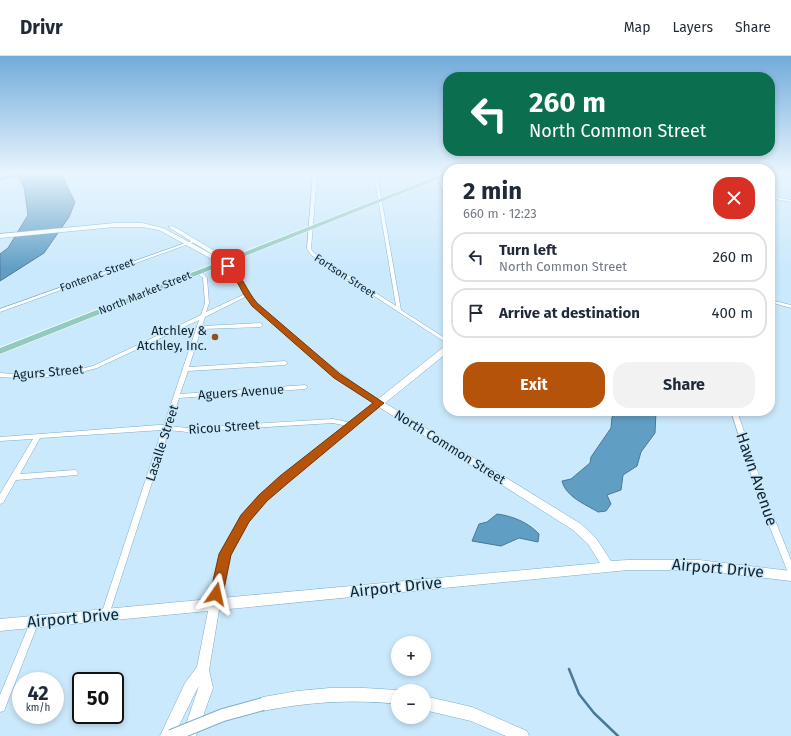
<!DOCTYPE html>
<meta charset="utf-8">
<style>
:root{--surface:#fff;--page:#f2f2f3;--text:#1f2937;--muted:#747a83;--line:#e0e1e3;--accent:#b45309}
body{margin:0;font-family:"Fira Sans",sans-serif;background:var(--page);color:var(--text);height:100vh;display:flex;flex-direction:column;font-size:15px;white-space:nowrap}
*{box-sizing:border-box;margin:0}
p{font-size:13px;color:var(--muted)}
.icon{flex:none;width:22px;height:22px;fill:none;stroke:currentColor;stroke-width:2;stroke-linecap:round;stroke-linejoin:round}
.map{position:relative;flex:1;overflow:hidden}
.sheet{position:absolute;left:443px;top:108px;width:332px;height:252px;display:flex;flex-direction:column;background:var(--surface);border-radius:16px;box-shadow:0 2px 6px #0003}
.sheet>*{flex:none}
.hud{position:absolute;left:443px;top:16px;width:332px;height:84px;border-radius:16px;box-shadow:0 2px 6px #0003;background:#0b6e4f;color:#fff;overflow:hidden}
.controls{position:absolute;left:391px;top:580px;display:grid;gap:8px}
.controls a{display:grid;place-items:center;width:40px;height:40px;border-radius:50%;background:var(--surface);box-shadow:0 2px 6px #0003;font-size:20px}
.speed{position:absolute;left:12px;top:616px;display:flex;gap:8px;font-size:20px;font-weight:700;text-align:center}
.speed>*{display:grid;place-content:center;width:52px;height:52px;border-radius:50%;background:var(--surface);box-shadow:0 2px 6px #0003;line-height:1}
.speed small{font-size:10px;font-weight:400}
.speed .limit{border:2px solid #111;border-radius:6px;background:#fff;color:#111}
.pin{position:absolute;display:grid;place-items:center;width:34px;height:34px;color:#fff;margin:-17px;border-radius:8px;box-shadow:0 2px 6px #0006}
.me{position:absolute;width:44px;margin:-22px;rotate:11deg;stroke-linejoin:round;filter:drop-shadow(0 0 3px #0008)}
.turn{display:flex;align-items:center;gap:14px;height:84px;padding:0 20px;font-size:18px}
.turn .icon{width:52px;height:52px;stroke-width:2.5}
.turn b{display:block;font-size:28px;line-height:34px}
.round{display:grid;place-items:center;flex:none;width:42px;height:42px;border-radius:16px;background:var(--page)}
.headline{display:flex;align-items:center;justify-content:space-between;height:68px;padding:0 20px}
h1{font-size:24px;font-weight:700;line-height:30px}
.cta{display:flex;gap:8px;margin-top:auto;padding:8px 20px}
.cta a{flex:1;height:46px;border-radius:16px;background:var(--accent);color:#fff;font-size:16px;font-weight:700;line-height:46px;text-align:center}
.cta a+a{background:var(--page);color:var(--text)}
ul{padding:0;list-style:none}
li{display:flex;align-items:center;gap:12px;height:50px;margin:0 8px 6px;padding:0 12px;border:2px solid var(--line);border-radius:16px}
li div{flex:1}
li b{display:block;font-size:15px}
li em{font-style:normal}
header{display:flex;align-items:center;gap:24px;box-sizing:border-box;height:56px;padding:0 20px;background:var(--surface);border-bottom:1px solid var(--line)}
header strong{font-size:19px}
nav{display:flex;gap:22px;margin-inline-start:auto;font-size:14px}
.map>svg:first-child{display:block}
.water{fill:#619ec4;stroke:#497997}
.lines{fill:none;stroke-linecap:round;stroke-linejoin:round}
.stream{stroke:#497997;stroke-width:2.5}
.street-casing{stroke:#7cadcb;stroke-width:1}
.secondary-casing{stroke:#7cadcb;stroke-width:1}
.primary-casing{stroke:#fff;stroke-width:1}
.street{fill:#fff;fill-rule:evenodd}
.secondary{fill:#fff;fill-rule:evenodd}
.primary{fill:#92cabd;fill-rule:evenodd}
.rail-casing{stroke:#576f7d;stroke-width:2}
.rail{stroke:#cbe9fc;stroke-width:1;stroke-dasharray:2.5;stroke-linecap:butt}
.secondary-bridge-casing{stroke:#7cadcb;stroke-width:14;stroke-linecap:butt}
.secondary-bridge{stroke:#fff;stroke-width:12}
.route{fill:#b45309;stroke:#753606}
.poi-dot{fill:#905018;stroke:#cbe9fc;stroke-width:1.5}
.labels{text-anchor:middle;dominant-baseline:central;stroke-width:3;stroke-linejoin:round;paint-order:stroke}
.far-street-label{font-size:11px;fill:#10232f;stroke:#cbe9fc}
.poi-label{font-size:13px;fill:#10232f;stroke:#cbe9fc;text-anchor:end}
.street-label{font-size:13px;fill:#10232f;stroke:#cbe9fc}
.near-street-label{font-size:16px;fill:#10232f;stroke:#cbe9fc}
</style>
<header>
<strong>Drivr</strong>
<nav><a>Map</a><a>Layers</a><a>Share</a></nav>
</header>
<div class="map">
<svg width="791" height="680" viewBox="0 0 791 680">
<rect width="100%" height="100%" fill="#cbe9fc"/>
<path class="water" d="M17,118H61L75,146L69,161L44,197L0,225V198L8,192L28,159L24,131Z
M617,355H656L655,377L641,396L637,410L623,419L621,434L607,439L611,448L606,455L598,456C585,448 566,441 562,425L571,423L590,407L591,401L611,372L612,361Z
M497,458C512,460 528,466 539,478L538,486L519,482L501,490L472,485L479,468L487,466Z"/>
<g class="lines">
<path class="stream" d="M569,613L579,638L594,657L618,680"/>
<defs>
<path id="street" d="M313,118H317L311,193L314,197L396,250L374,118H377L401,254L448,284V288L311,199L307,193Z
M436,118H439L448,139V144L446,143Z
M773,118H777L772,135L770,136V129Z
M770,140L791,144V146L770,142Z
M194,184L197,185L0,256V253Z
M197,215H201L207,222L209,247L206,256L245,238H249V239L205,261L202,270L260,267L263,269L260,271L201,273L189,311L285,305L288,307L285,309L188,315L180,338L305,329L308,331L305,333L179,342L170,370L187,372L333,363L352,367H354L355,369L354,371H352L333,367L187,376L169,374L109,559L108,562L105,563L102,562L101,559L162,374L40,382L20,418L75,414L77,415L78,417L77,419L16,424L3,447L0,448V438L33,383L0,385V381L159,369H164L199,264L97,312C66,321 32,324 0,321V317C31,320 63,318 93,310L201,259L205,247L203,222L197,217Z
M770,244L791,249V252L770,246Z
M731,355H737L769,449L791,504V518L788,517L787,514L761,449Z
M35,561L38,562L39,565L4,655L0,656V639L32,562Z"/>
<path id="secondary" d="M115,167H142L163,172L217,201L168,171L173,170L220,198L225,206L230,209L239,218L250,238L257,247C296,281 334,316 378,343L445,290H448V296L385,347L581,468L596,482L611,505L628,504H699L791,515V525L699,514H628L219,554L209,614L213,632L196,680H182L199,630L195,637L174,680H160L185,627L197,611L208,555L0,575V563L210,543L220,498L241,459L260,439L281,420L373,347C329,320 291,284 253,249C242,237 237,223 226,211L159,174L142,171H115L0,182V178ZM379,351L573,474L588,488L600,507L221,542L230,499L249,465L266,445L287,426Z
M330,632H364L398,634L399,635H398V648C352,643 308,646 263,655L258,653L256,648L258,643L263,641L297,635Z
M424,640L472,651L527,675L529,680H506L471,665L424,654Z"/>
<path id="primary" d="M443,118L448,119L0,298V292Z"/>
</defs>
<use href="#street" class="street-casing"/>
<use href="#secondary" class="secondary-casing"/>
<use href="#primary" class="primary-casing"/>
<use href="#street" class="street"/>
<use href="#secondary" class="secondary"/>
<use href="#primary" class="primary"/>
<defs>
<path id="rail" d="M0,123L20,118"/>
</defs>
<use href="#rail" class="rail-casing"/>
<use href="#rail" class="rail"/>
<defs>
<path id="secondary-bridge" d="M171,680L223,659L263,648"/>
</defs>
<use href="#secondary-bridge" class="secondary-bridge-casing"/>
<use href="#secondary-bridge" class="secondary-bridge"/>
</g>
<linearGradient id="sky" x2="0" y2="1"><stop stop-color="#72abda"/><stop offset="0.55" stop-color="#e8f5fe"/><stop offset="1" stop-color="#e8f5fe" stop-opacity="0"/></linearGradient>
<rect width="791" height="213" fill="url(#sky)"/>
<path class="route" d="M226,209H231C242,220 247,235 257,247L340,318L384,347L288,427L267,445L249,466L231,499L223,538L221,543L216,545L212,543L210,538L219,498L241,459L259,439L280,420L373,347L334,322L252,250L244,239L234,220L225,210Z"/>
<circle class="poi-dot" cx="215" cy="281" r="4"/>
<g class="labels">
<g class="far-street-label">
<text transform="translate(97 219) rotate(-20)">Fontenac Street</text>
<text transform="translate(345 220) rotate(33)">Fortson Street</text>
<text transform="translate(145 237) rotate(-22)">North Market Street</text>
</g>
<g class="poi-label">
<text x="207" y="274">Atchley &amp;<tspan x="207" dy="15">Atchley, Inc.</tspan></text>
</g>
<g class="street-label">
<text transform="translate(48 316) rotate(-5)">Agurs Street</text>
<text transform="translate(241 336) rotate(-4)">Aguers Avenue</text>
<text transform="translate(224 371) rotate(-4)">Ricou Street</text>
<text transform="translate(162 387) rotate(-72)">Lasalle Street</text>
<text transform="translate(450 391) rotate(32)">North Common Street</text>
</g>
<g class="near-street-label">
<text transform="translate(757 423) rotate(71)">Hawn Avenue</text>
<text transform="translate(718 512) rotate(5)">Airport Drive</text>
<text transform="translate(396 531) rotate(-6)">Airport Drive</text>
<text transform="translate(73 562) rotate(-5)">Airport Drive</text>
</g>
</g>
</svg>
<div class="controls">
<a>+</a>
<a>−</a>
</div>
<div class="speed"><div>42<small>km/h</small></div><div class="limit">50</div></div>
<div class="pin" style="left:228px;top:210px;background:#d93025"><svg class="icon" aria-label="arrive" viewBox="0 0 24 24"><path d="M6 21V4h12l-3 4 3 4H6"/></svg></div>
<svg class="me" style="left:216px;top:538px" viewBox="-20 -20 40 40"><path d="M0-17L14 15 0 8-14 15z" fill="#b45309" stroke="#fff" stroke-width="4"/></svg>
<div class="hud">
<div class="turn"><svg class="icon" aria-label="left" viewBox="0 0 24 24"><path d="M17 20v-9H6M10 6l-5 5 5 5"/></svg><div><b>260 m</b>North Common Street</div></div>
</div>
<section class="sheet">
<div class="headline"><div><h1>2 min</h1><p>660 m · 12:23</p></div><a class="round" style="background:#d93025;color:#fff"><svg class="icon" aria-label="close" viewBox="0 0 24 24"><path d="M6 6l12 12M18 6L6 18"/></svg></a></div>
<ul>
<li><svg class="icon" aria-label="left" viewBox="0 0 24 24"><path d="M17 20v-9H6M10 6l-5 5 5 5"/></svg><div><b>Turn left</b><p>North Common Street</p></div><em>260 m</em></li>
<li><svg class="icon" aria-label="arrive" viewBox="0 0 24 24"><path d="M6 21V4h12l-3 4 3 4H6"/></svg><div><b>Arrive at destination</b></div><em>400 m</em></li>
</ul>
<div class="cta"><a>Exit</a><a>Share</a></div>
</section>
</div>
